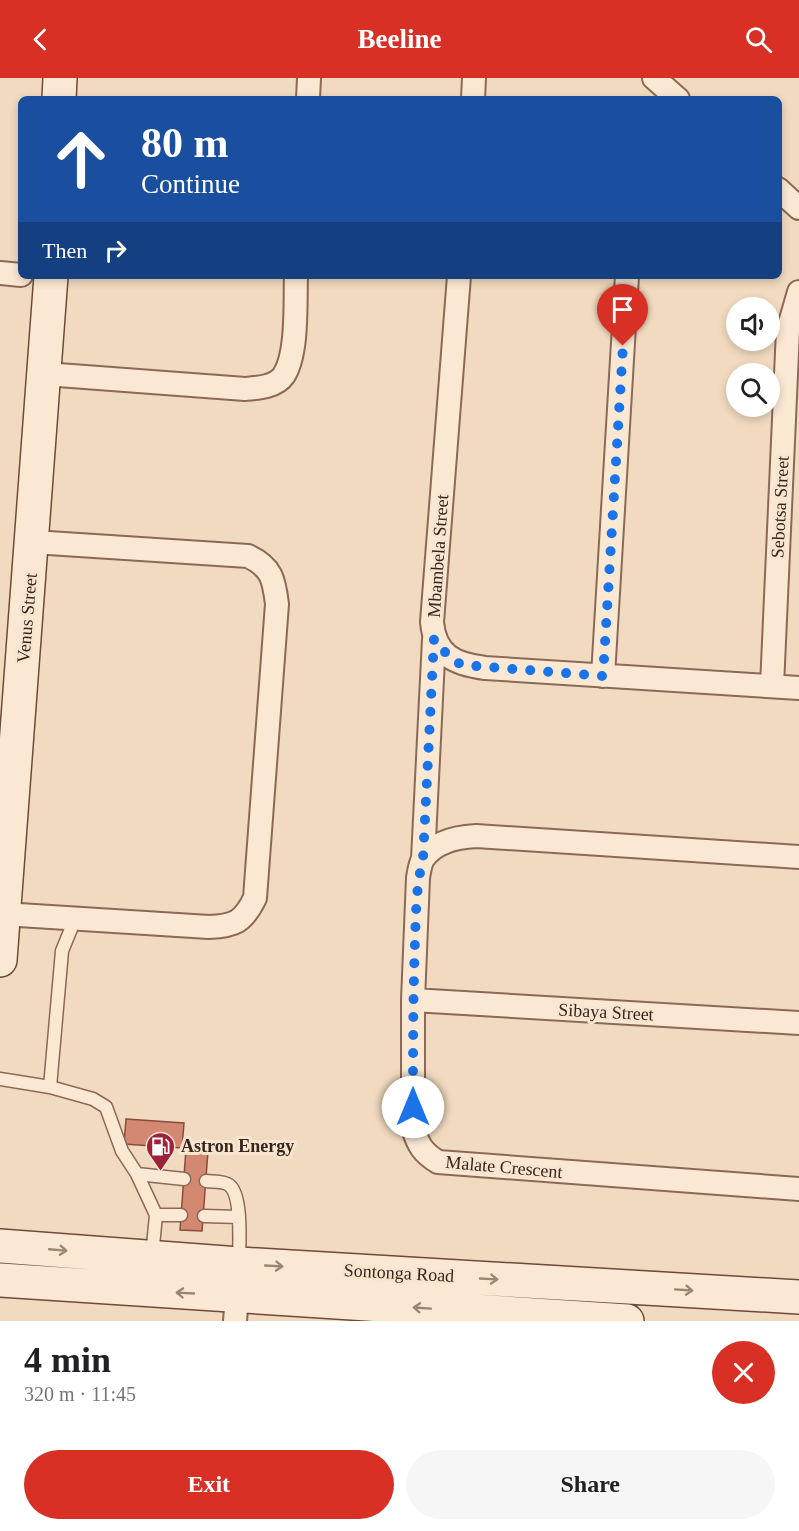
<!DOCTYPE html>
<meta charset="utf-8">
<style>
:root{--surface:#fff;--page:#f6f6f6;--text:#202124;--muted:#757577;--accent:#d93025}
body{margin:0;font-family:"Times New Roman",serif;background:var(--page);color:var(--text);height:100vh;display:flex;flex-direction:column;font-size:22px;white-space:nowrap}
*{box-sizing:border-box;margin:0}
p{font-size:20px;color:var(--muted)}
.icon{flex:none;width:33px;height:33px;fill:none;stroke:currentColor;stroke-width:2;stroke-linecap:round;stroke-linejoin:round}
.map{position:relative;height:1243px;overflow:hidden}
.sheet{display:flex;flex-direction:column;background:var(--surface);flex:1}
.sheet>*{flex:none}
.guide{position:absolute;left:18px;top:18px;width:764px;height:183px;border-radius:9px;box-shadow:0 3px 9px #0003;background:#1a4fa0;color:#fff;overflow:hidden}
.buttons{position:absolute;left:726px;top:219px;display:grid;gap:12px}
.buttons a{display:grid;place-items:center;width:54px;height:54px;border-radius:50%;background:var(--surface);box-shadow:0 3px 9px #0003;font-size:30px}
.pin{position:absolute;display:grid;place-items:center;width:51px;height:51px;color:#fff;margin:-62px -26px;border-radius:50% 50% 50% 0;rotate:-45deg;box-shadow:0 0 6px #0007}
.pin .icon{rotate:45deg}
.me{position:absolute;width:66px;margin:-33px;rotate:0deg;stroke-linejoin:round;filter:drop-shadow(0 0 4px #0008)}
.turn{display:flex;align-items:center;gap:21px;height:126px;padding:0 24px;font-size:27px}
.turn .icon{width:78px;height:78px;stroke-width:2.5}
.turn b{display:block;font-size:42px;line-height:51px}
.then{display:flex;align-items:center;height:57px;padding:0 24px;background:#0003;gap:12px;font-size:22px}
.round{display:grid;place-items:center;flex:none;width:63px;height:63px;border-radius:32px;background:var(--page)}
.head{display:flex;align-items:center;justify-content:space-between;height:102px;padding:0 24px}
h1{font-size:36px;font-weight:700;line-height:45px}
.primary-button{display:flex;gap:12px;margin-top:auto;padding:12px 24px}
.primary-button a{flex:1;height:69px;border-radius:36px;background:var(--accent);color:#fff;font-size:24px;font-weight:700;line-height:69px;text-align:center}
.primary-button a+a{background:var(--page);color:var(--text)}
header{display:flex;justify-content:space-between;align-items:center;height:78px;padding:0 24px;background:var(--accent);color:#fff;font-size:27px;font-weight:700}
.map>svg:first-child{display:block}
.building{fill:#d38971;stroke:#8c4c3a;stroke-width:1.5}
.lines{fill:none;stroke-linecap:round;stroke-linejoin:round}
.lane-casing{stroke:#8b6956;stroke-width:15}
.street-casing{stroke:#8b6956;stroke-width:26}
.secondary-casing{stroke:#6d4a39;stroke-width:36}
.lane{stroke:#fbe8d3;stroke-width:12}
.street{stroke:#fbe8d3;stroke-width:22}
.secondary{stroke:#fbe8d3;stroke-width:33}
.oneway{stroke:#9a8677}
.route{stroke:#1a73e8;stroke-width:10;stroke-dasharray:0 18}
.labels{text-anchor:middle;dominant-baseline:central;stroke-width:6;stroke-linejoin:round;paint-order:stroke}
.street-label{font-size:18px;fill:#39251b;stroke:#f8e5cf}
.poi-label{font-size:18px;font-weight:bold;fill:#39251b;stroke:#f8e5cf;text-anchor:start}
</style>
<header><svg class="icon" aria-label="back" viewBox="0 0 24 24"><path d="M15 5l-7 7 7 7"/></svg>Beeline<svg class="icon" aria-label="search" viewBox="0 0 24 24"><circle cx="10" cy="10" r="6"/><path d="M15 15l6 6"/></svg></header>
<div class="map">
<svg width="799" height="1243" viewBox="0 0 799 1243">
<rect width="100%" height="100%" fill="#f1dabf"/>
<path class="building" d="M126,1041L184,1045L182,1070L124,1066Z
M186,1071L208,1073L202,1153L180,1152Z"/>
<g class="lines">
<defs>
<path id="lane" d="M0,1001L50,1009L93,1021L106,1029L122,1073L137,1096L156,1137L152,1178
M50,1009L62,873L75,841
M137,1096L184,1101
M206,1103C212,1104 224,1103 229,1107C243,1117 239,1168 239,1185
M156,1137H181
M204,1138L239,1139"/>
<path id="street" d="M654,0L678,21
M308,21L309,0
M473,21L474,0
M778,111L799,130
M0,195L21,197
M459,198L432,544C435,577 454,586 485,590L799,610
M45,296L245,311C258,310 276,309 284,297C298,275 295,224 296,198
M603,598L627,198
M772,608L788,252L799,214
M799,779L476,758C457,759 435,763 423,781C420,786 419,794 418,800L413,922V1050C418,1067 423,1075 438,1084L799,1111
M423,781L434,561
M3,836L209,849C235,848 243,844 255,820L277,526C274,502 272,489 248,478L33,464
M413,922L799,945
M235,1243L238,1206"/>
<path id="secondary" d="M59,21L60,0
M0,882L51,198
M0,1168L239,1186L799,1219
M0,1202L627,1243"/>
</defs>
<use href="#lane" class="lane-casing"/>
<use href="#street" class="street-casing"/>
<use href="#secondary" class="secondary-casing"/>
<use href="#lane" class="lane"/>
<use href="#street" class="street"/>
<use href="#secondary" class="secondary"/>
</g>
<defs><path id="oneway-shaft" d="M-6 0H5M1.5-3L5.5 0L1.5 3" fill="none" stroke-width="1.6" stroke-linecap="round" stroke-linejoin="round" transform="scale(1.5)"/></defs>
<g class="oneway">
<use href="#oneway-shaft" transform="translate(58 1172) rotate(5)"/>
<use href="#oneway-shaft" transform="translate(274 1188) rotate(3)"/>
<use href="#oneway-shaft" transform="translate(489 1201) rotate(3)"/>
<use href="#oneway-shaft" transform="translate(684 1212) rotate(4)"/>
<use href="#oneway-shaft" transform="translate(185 1215) rotate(-177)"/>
<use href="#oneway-shaft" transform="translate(422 1230) rotate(-176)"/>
</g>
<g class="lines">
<path class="route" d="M413,1029C413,974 413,919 415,863C416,835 416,808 423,781L434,561L450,580L462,587L603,598L623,268"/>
</g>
<defs>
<symbol id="fuel-pin" viewBox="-11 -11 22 30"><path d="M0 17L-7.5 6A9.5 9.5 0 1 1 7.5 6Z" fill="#9f2137" stroke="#f8e5cf"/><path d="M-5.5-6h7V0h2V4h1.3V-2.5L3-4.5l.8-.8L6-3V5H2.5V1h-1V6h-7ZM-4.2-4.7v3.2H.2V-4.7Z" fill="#fff"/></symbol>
</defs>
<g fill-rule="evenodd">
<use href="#fuel-pin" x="144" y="1052" width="33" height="45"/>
</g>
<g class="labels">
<g class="street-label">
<text transform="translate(780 429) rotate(-87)">Sebotsa Street</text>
<text transform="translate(438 478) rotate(-86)">Mbambela Street</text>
<text transform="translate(27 540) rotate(-85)">Venus Street</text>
<text transform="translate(606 934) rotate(3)">Sibaya Street</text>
<text transform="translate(504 1089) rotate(5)">Malate Crescent</text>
<text transform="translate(399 1195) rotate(3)">Sontonga Road</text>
</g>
<g class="poi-label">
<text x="181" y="1068">Astron Energy</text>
</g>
</g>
</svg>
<div class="buttons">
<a><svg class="icon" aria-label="sound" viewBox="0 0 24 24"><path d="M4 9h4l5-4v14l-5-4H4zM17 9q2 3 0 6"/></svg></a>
<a><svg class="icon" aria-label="search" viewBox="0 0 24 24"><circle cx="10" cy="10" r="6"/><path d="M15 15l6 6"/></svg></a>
</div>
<div class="pin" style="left:623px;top:268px;background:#d93025"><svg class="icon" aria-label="arrive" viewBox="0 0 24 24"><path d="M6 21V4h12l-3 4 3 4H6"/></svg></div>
<svg class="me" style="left:413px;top:1029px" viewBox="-20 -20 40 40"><circle r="19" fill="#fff"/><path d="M0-13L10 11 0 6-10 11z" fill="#1a73e8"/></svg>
<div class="guide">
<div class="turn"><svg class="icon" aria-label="ahead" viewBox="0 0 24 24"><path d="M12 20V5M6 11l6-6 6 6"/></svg><div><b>80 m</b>Continue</div></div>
<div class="then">Then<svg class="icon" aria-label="right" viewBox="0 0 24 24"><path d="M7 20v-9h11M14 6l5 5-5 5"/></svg></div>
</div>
</div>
<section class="sheet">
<div class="head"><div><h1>4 min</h1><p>320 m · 11:45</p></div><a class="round" style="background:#d93025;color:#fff"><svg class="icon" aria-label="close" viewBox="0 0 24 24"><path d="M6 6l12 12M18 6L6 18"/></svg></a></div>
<div class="primary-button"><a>Exit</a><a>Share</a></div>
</section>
